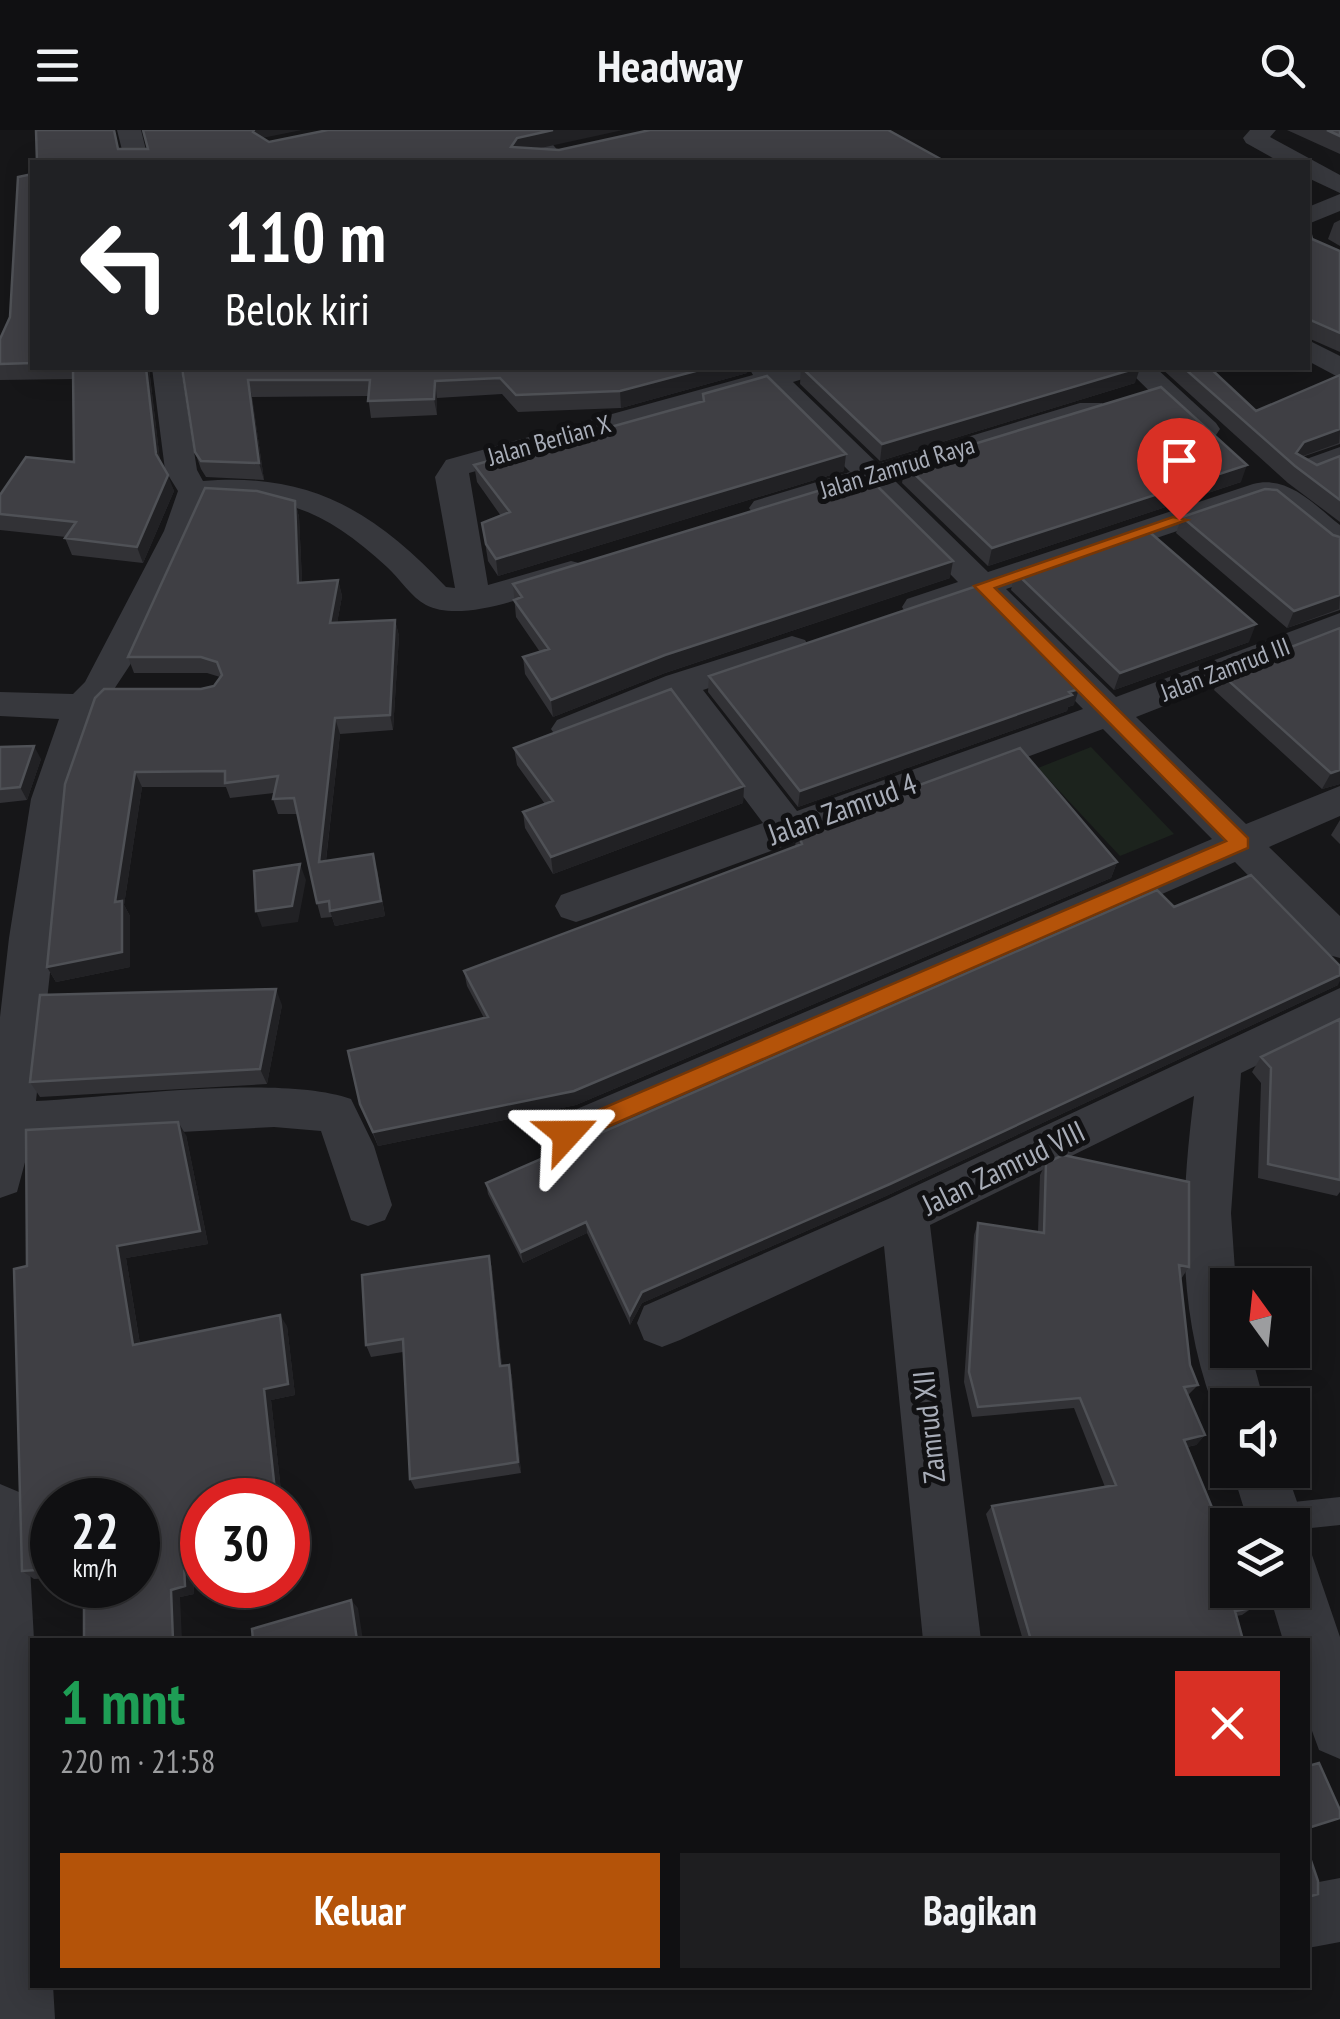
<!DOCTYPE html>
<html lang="id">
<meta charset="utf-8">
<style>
:root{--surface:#101012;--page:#1e1e20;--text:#f1f3f6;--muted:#9c9d9f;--line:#303032;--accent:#b45309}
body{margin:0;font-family:"PT Sans Narrow",sans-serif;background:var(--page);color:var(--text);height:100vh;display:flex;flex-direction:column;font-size:38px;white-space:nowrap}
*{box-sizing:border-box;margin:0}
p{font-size:32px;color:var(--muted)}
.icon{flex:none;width:55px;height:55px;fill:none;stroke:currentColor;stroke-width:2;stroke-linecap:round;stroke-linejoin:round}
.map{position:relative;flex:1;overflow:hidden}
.drawer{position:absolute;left:30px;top:1508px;width:1280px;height:350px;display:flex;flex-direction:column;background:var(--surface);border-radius:0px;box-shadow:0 5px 25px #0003,0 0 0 2px var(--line)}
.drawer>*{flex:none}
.banner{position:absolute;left:30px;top:30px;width:1280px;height:210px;border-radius:0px;box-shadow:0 5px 25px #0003,0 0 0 2px var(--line);background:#202124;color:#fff;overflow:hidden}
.needle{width:65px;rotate:345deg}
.buttons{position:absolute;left:1210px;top:1138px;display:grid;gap:20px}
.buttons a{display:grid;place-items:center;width:100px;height:100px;border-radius:0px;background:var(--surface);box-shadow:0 5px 25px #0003,0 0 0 2px var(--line);font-size:50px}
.speed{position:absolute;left:30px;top:1348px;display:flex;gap:20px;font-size:50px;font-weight:700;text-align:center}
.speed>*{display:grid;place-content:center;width:130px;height:130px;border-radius:50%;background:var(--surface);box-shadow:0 5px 25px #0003,0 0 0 2px var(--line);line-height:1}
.speed small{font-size:25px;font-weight:400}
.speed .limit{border:15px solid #d22;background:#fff;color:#111}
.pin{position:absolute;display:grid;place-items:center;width:85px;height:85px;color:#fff;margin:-102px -42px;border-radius:50% 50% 50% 0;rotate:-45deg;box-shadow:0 0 10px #0007}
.pin .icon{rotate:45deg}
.me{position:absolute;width:110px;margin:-55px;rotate:66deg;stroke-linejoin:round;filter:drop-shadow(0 0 8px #0008)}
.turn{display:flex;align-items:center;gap:35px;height:210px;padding:0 30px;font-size:45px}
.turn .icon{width:130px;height:130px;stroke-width:2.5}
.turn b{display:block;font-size:70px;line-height:85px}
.round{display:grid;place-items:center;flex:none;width:105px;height:105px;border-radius:0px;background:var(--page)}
.summary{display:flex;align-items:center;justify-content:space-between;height:170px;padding:0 30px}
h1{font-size:60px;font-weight:800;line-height:75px;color:#1e9e55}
.button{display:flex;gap:20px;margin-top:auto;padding:20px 30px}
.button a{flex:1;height:115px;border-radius:0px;background:var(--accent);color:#fff;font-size:40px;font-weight:800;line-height:115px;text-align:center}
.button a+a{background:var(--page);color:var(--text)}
header{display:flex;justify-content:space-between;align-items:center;height:130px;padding:0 30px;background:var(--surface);font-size:45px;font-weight:800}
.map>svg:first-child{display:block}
.green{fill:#1c231d}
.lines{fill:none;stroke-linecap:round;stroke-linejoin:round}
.lane{fill:#37383d;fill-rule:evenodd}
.street{fill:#37383d;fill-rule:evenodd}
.wall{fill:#323236}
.shaded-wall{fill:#212124}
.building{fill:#3f3f44;stroke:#4f5156;stroke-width:2.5}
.route{fill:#b45309;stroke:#753606;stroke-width:2.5}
.labels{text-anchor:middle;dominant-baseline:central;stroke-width:10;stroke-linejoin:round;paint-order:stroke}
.far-street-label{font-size:25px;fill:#a8adb8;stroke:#111113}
.street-label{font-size:30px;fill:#a8adb8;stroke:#111113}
</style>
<header><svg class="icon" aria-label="menu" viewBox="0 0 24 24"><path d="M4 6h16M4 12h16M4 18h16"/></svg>Headway<svg class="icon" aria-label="search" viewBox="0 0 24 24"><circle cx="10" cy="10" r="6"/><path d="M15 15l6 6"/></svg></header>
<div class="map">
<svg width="1340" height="1889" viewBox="0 0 1340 1889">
<rect width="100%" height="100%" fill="#161618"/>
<path class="green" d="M1091,617L1174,704L1120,726L1038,638Z"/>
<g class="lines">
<path class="lane" d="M1340,1367V1395L1292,1400V1395H1264L1261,1388L1265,1378L1275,1374Z"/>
<path class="street" d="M117,0H141L149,32H125Z
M515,0H540L568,32H543Z
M1250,0H1276L1270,7L1340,45V63L1308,48V32H1280L1246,13L1243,8Z
M1340,64V81L1308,94V77Z
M1308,210L1340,226V248L1308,231Z
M152,238H181L197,340L203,351C310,342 374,381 446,457L455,458L435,347L446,330L753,245L749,238H823L819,244L793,252L878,334L1080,273H1102L1106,279L1102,285L893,349L988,442L1253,354C1289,345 1314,375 1340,395V422L1328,419L1266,371L1006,459L1116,567L1340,483V507L1136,587L1246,694L1340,656V686L1269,717L1340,786V828L1325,824L1235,732L583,1018L567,1024L551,1018L544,1004L551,990L1212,709L1103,599L591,787L576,792L561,787L555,776L561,765L763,693L672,572L570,612L557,608L551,599L557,590L666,546L792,506L805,510L810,518L805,526L703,560L797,681L1083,579L976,470L919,488L907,485L902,477L907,469L958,452L865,358L765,388L754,385L749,378L754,371L850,342L767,259L469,343L488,455L571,431L583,434L588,441L583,448C543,460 465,495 426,475C412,468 399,448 387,437C329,384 286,363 207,370L196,401L130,535L99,582L69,669L36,971C117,967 280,944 351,969L374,1016L392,1075L385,1090L368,1096L351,1090L321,1001L274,997L31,1010L17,1062L0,1068V887L9,808L31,669L59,589L0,586V562L73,564L85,552L164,401L178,361L165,340Z
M1126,238H1156L1216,293L1220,299L1216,305H1194Z
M1340,317V337L1309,348L1293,339L1298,332Z
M1340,858V895L1241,943L1231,1083L1236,1155H1228V1220H1250L1265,1275H1228V1296L1220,1293C1175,1188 1180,1077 1194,966L930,1095L981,1510H923L884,1116L680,1210L662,1217L644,1210L637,1193L644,1176L888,1069Z
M1232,1340H1286L1305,1395L1296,1414L1292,1416V1395H1249Z
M0,1354L19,1362L27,1381L34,1510L32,1855H53L55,1889H0Z
M1292,1417L1312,1425L1340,1507V1629L1319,1620L1308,1590V1510H1283L1268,1460H1292Z
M1340,1748V1812L1308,1818V1754Z"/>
</g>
<path class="wall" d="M1287,0H1340V24Z
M32,44V238H149L160,331L174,361L143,433L72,425L65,408L66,407L0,400V384L74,332L73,249L0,250V209L10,187Z
M1340,90V116L1328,109L1334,93Z
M1308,102L1312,109L1340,121V222L1308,208Z
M182,238H748L747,243L621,278L518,282L502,264L437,268V285L371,288L368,266L252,267L264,350L206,347L201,339L195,322Z
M801,238L1135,253L880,331L800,254Z
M1161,238H1210L1256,281L1340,245V314L1302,327L1317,335L1340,326V392L1288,353Z
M703,264L844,341L498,446L488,431L482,393L501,386L477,352L474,335L703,271Z
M905,335L1241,352L988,436L902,353Z
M295,371L299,387L302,452L338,450L342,466L337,493L395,490L399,506L393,600L340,604L326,731L377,739L385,786L335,796L332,787L321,788L317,773L298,684H278L273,669L274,663L230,668L226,657H142L124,775L130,786V837L56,852L47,837L65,654L201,559L214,556L220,547L207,543H134L128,527Z
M1182,387L1340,407V480L1287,498L1176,403Z
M1015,442L1249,512L1114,560L1011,460Z
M950,448L665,543L553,587L525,544L523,527L540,522L516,487L513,454Z
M1340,498V654L1322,659L1214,560L1221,544Z
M709,546L1074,575L1068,577L1067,581L798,677L708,562Z
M0,617L41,629L27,670L0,673Z
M514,618L744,656L743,673L553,744L525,698L523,682L545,674L517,635Z
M1340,690V714L1331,705Z
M797,700L1117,732L1111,748L576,975L378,1016L360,974L484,888L467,856L464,841L795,717Z
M1174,777L1338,855L886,1066L642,1173L630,1195L587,1103L523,1133L488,1064L486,1053Z
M282,875L267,954L40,967L30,952Z
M1340,889V1062L1337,1066L1258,1048L1261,953L1252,942L1261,927Z
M186,1005L208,1114L126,1128L140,1214L287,1196L295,1265L271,1270L282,1370H202L192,1423L194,1464L180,1467L138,1455L52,1370V1448L34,1449L22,1441L27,1136Z
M1046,1033L1189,1137L1181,1149L1190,1235L1198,1255L1188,1265L1205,1305L1196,1315L1187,1317L1252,1478L1242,1485L1236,1486L1243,1510H1023L986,1384L992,1376L1105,1357L1074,1278L972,1287L964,1252L974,1105L978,1093L1038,1102L1040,1045Z
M489,1126L492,1139L502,1236L509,1235L512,1247L521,1343L415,1359L410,1349L403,1222L371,1227L366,1215Z"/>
<path class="shaded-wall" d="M254,0H302L262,8L253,2Z
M553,0H623L518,23L511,17L517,8Z
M146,238H149L161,340L156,324Z
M707,238H748L747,243L621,278L620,261Z
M1140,238L1135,253L880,331L882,314Z
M248,250L252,267L264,350L259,333Z
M435,251L437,268V285L434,269Z
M1340,299L1339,313L1297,328L1296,323L1304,312Z
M846,324L844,341L498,446L496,429Z
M1247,335L1241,352L988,436L992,418Z
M168,345L174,361L143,433L137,417Z
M295,371L299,387L303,469L298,453Z
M953,431L950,448L665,543L553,587L551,570L665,525Z
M338,450L342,466L334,510L330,493Z
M1340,465L1339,479L1287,498L1294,481Z
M395,490L399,506L393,600L390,585Z
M1256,494L1249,512L1114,560L1120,543Z
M1079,559L1074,575L1068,577L1067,581L798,677L800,661Z
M335,588L340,604L324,747L319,732Z
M34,616L41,629L27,670L20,657Z
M1340,640V654L1322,659L1331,643Z
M135,642L142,657L124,775L130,786V837L56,852L47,837L115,772Z
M744,656L743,673L553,744L551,727Z
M373,724L385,786L335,796L330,781Z
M1117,732L1111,748L576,975L378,1016L373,1002Z
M300,734L306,750L298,792L262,797L256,781Z
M1340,845V851L1338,855L886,1066L642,1173L630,1195V1185L642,1162Z
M276,859L282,875L267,954L260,939Z
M178,992L186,1005L208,1114L126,1128L142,1227L133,1215L117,1116Z
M586,1092L587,1103L523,1133L521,1122Z
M489,1126L492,1139L503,1248L500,1236Z
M280,1185L287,1196L295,1265L271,1270L282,1370H276L264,1259Z
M509,1235L512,1247L521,1343L518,1332Z
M1205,1305L1196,1315L1175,1319L1184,1310Z
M202,1410V1421L192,1423L194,1464L180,1467L182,1510H173L171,1460L183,1415Z
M351,1470L358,1478L363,1510H357Z"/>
<path class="building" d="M36,0H114L118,19H148L143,0H254L253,2L269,12L328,0H553L517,8L511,17L559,20L650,0H888L946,32H37Z
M1327,0H1340V6Z
M32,44V233L0,234V209L10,187L18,47Z
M1310,101L1312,109L1340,121V203L1308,189V102Z
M73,238H146L156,324L168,345L137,417L65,408L76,392L0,384V365L26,327L74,332Z
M182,238H707L620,261L516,265L500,248L435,251L434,269L368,271L370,250H248L259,333L201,331L195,322Z
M802,238H1137L882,314Z
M1184,238H1210L1256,281L1340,245V299L1304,312L1296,323L1317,335L1340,326V370L1295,336Z
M767,246L846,324L496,429L486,414L482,393L510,382L474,335L704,271L703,264Z
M1161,257L1247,335L992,418L905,335Z
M867,346L953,431L665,525L551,570L523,527L549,519L514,470L522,467L513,454Z
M205,358L257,361L295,371L298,453L338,450L330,493L395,490L390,585L335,588L319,732L373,724L381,771L330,781L329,771L317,773L294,668L273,669L278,646L225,653V641L135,642L115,772L122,771V822L47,837L65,654L95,568L104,559H201L214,556L222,545L217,532L201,527H128Z
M1265,359L1277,360L1333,405L1340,407V465L1294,481L1182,387Z
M1146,399L1256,494L1120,543L1015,442Z
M977,456L1079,559L1069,562L1072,565L800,661L709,546Z
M1340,498V640L1331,643L1221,544Z
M671,559L744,656L551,727L523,682L553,671L514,618Z
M34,616L20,657L0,659V617Z
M1020,618L1117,732L574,961L373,1002L360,974L348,921L488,887L464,841L802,714L797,700Z
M300,734L292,776L256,781L254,741Z
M1251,745L1340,836V845L890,1054L642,1162L630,1185L586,1092L521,1122L486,1053L1157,760L1174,777Z
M276,859L260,939L30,952L40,865Z
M1340,889V1050L1268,1034L1271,938L1261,927Z
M178,992L200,1101L117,1116L133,1215L280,1185L288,1254L264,1259L276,1370H202V1410L183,1415L185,1456L171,1460L173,1510H84V1455H138V1370H52V1439L22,1441L14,1139L27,1136L26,1000Z
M1063,1025L1189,1052V1137L1179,1135L1190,1235L1198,1255L1184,1257L1205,1305L1184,1310L1228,1416V1460H1245L1252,1478L1235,1481L1243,1510H1031L992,1376L1116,1355L1080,1268L978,1277L969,1242L978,1093L1044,1103L1046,1033Z
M489,1126L500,1236L509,1235L518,1332L410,1349L403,1209L366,1215L362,1145Z
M351,1470L357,1510H253L252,1499Z
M1319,1633L1340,1680V1688L1308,1698V1636Z
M1308,1722L1318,1751V1764L1308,1767Z"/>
<path class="route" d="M1173,387L1187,390L995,458L1248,708V718L575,1011H559V997L1226,711L974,456Z"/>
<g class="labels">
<g class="far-street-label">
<text transform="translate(549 310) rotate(-16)">Jalan Berlian X</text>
<text transform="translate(897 337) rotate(-17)">Jalan Zamrud Raya</text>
<text transform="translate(1225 539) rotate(-21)">Jalan Zamrud III</text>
</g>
<g class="street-label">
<text transform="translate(842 678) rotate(-20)">Jalan Zamrud 4</text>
<text transform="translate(1003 1037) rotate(-26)">Jalan Zamrud VIII</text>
<text transform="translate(928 1297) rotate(-96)">Zamrud XII</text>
</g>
</g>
</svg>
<div class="buttons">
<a><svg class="needle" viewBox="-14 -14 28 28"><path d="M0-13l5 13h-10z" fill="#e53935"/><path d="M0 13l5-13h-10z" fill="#9c9d9f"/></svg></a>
<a><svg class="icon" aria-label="sound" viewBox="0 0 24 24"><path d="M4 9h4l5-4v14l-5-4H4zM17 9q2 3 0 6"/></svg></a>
<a><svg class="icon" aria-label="layers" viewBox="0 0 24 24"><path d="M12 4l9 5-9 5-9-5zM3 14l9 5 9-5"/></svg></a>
</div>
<div class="speed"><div>22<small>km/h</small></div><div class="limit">30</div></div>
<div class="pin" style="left:1179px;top:390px;background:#d93025"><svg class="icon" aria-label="arrive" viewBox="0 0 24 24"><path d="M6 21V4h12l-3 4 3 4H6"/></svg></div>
<svg class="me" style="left:567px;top:1004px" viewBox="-20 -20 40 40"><path d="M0-17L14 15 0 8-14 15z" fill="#b45309" stroke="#fff" stroke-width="4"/></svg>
<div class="banner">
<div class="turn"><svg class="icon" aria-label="left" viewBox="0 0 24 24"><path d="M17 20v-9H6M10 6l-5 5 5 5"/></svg><div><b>110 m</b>Belok kiri</div></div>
</div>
<section class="drawer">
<div class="summary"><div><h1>1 mnt</h1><p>220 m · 21:58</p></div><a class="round" style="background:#d93025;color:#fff"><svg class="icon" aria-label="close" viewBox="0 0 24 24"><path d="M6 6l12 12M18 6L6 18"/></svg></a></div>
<div class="button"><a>Keluar</a><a>Bagikan</a></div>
</section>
</div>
